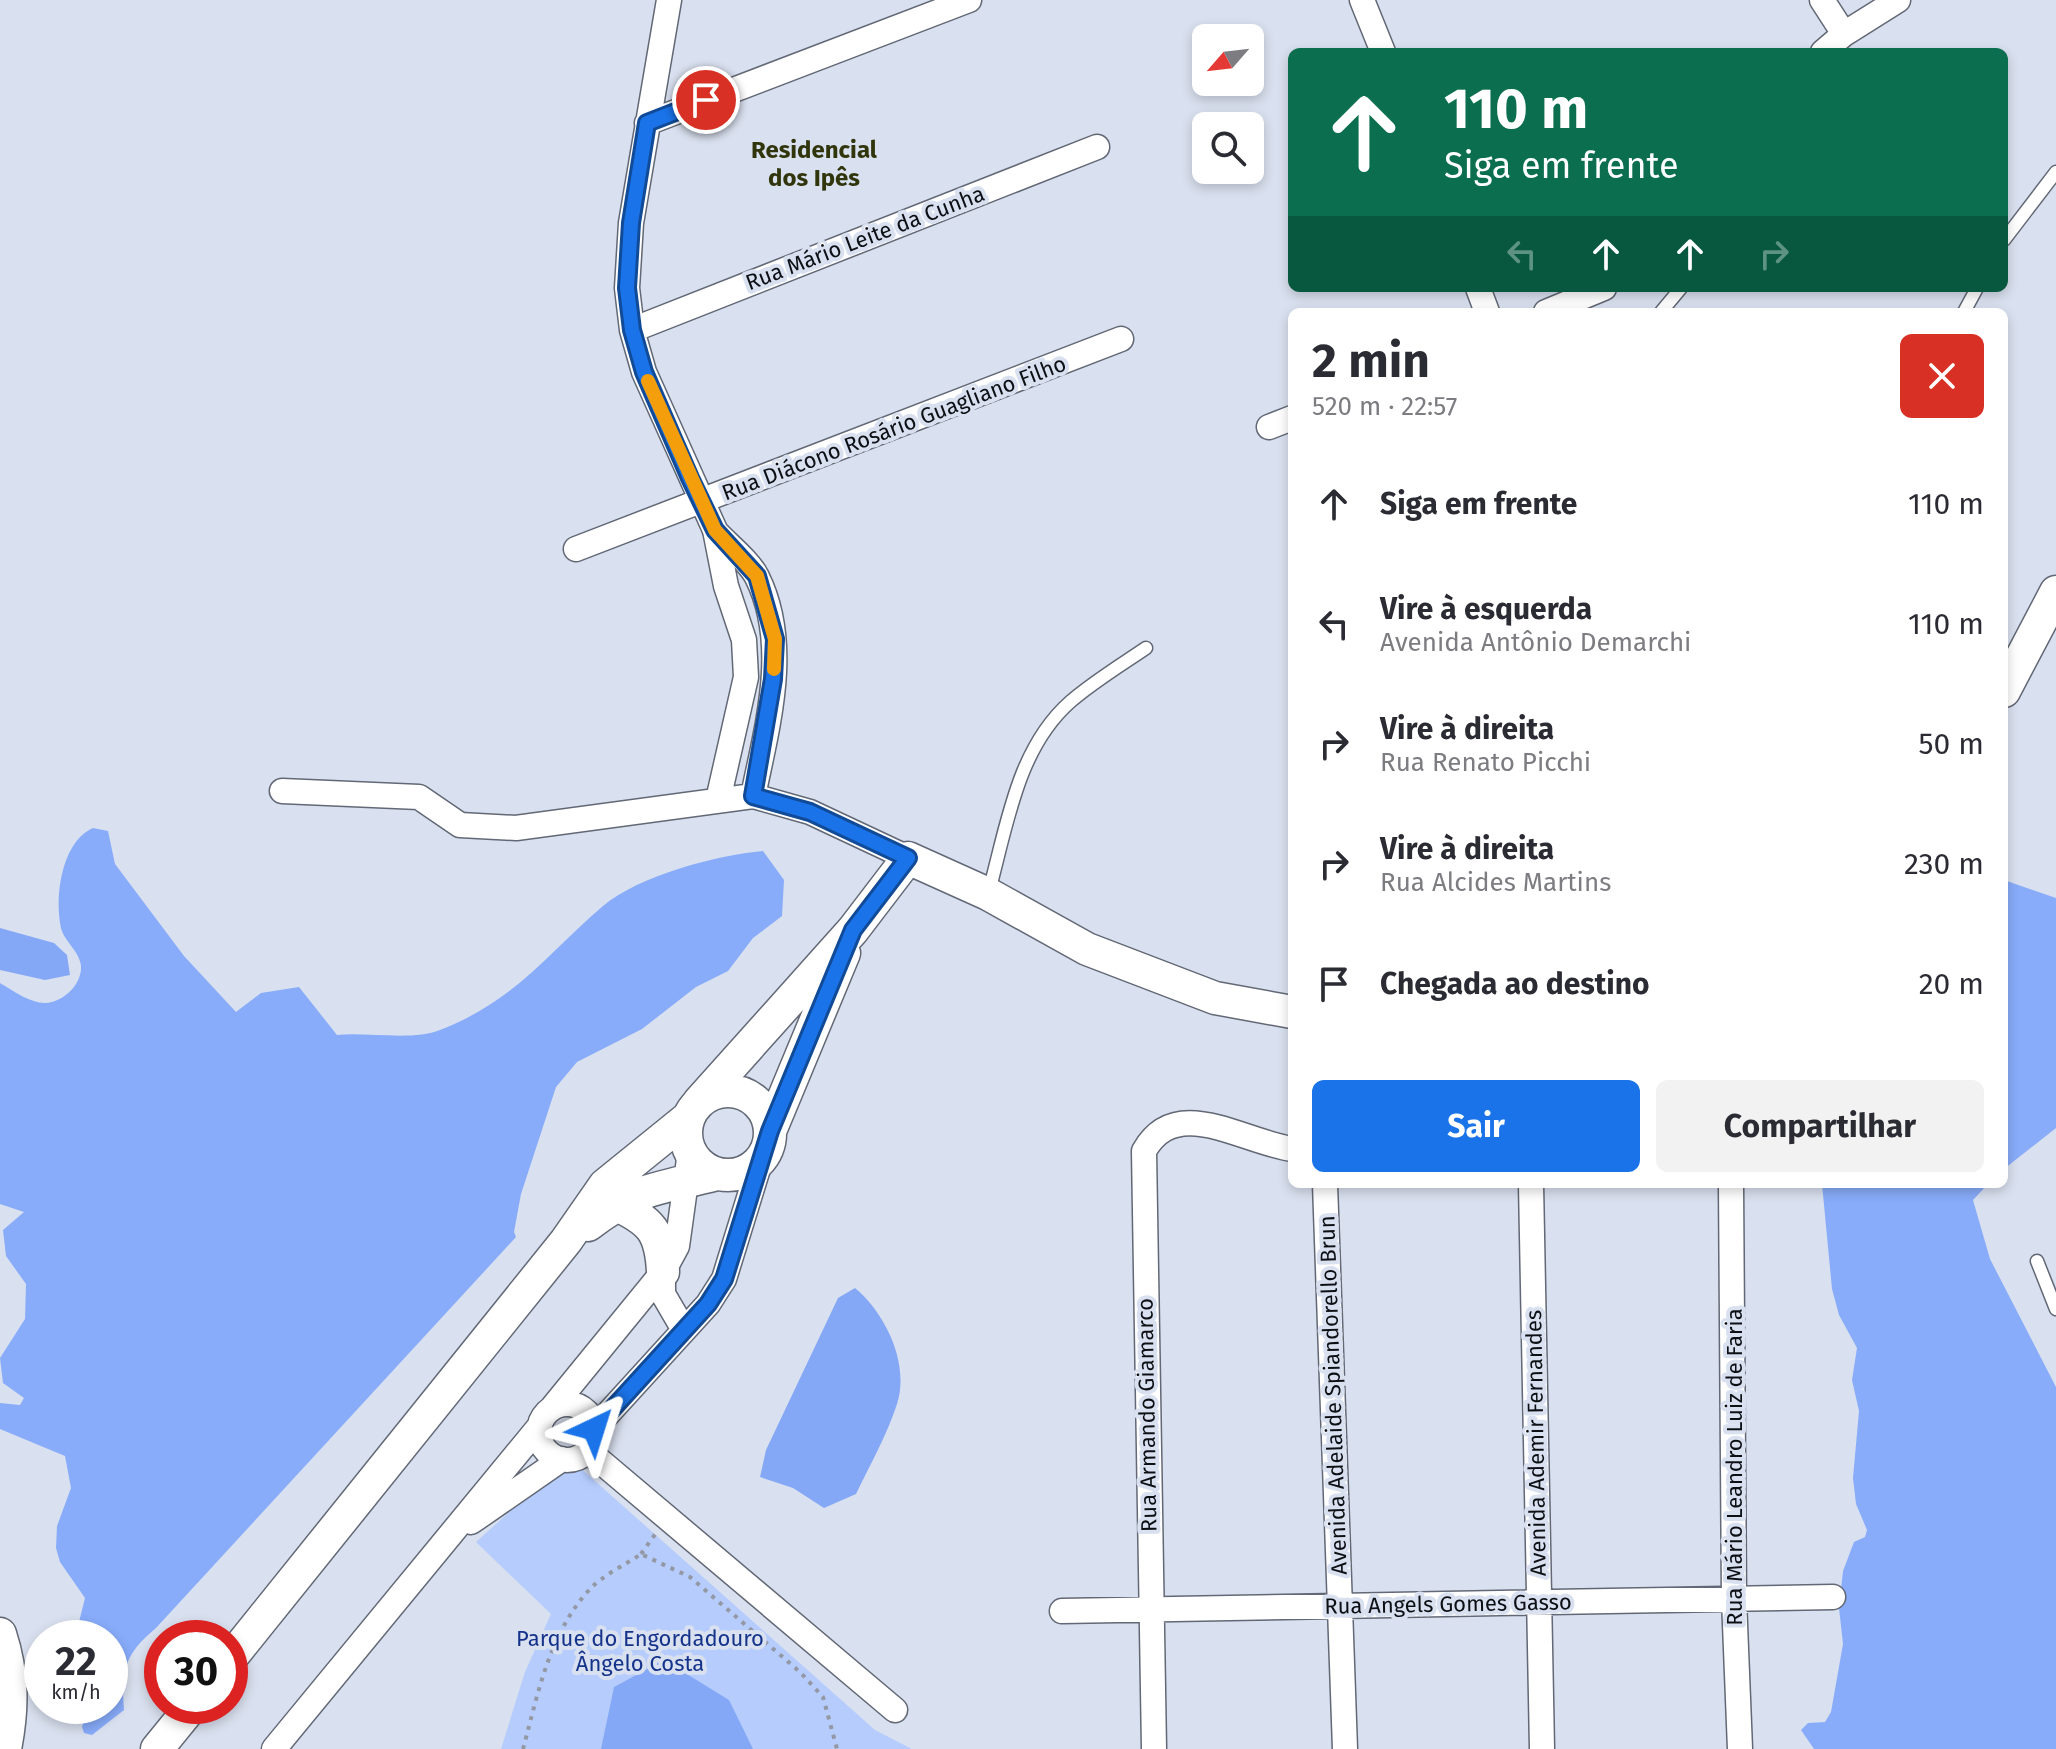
<!DOCTYPE html>
<html lang="pt">
<meta charset="utf-8">
<style>
:root{--surface:#fff;--page:#f2f2f3;--text:#2b2b33;--muted:#7c7c81;--accent:#1a73e8}
body{margin:0;font-family:"Fira Sans",sans-serif;background:var(--page);color:var(--text);height:100vh;display:flex;flex-direction:column;font-size:30px;white-space:nowrap}
*{box-sizing:border-box;margin:0}
p{font-size:26px;color:var(--muted)}
.icon{flex:none;width:44px;height:44px;fill:none;stroke:currentColor;stroke-width:2;stroke-linecap:round;stroke-linejoin:round}
.map{position:relative;flex:1;overflow:hidden}
.panel{position:absolute;left:1288px;top:308px;width:720px;height:880px;display:flex;flex-direction:column;background:var(--surface);border-radius:12px;box-shadow:0 4px 12px #0003}
.panel>*{flex:none}
.hud{position:absolute;left:1288px;top:48px;width:720px;height:244px;border-radius:12px;box-shadow:0 4px 12px #0003;background:#0b6e4f;color:#fff;overflow:hidden}
.needle{width:52px;rotate:242deg}
.controls{position:absolute;left:1192px;top:24px;display:grid;gap:16px}
.controls a{display:grid;place-items:center;width:72px;height:72px;border-radius:12px;background:var(--surface);box-shadow:0 4px 12px #0003;font-size:40px}
.speed{position:absolute;left:24px;top:1620px;display:flex;gap:16px;font-size:40px;font-weight:700;text-align:center}
.speed>*{display:grid;place-content:center;width:104px;height:104px;border-radius:50%;background:var(--surface);box-shadow:0 4px 12px #0003;line-height:1}
.speed small{font-size:20px;font-weight:400}
.speed .limit{border:12px solid #d22;background:#fff;color:#111}
.pin{position:absolute;display:grid;place-items:center;width:68px;height:68px;color:#fff;margin:-34px;border:4px solid #fff;border-radius:50%;box-shadow:0 2px 8px #0007}
.me{position:absolute;width:88px;margin:-44px;rotate:41deg;stroke-linejoin:round;filter:drop-shadow(0 0 6px #0008)}
.turn{display:flex;align-items:center;gap:28px;height:168px;padding:0 24px;font-size:36px}
.turn .icon{width:104px;height:104px;stroke-width:2.5}
.turn b{display:block;font-size:56px;line-height:68px}
.lanes{display:flex;align-items:center;height:76px;padding:0 24px;background:#0003;justify-content:center;gap:40px;direction:ltr}
.lanes .off{opacity:.35}
.round{display:grid;place-items:center;flex:none;width:84px;height:84px;border-radius:12px;background:var(--page)}
.summary{display:flex;align-items:center;justify-content:space-between;height:136px;padding:0 24px}
h1{font-size:48px;font-weight:700;line-height:60px}
.primary-button{display:flex;gap:16px;margin-top:auto;padding:16px 24px}
.primary-button a{flex:1;height:92px;border-radius:12px;background:var(--accent);color:#fff;font-size:32px;font-weight:700;line-height:92px;text-align:center}
.primary-button a+a{background:var(--page);color:var(--text)}
ul{padding:0;list-style:none}
li{display:flex;align-items:center;gap:24px;height:120px;padding:0 24px}
li div{flex:1}
li b{display:block;font-size:30px}
li em{font-style:normal}
.map>svg:first-child{display:block}
.green{fill:#b5ccfd}
.forest{fill:#88acfa}
.water{fill:#85a8f6}
.lines{fill:none;stroke-linecap:round;stroke-linejoin:round}
.lane-casing{stroke:#626875;stroke-width:15}
.street-casing{stroke:#626875;stroke-width:27}
.secondary-casing{stroke:#626875;stroke-width:35}
.path{stroke:#9398a4;stroke-width:4;stroke-dasharray:4 6;stroke-linecap:butt}
.lane{stroke:#fff;stroke-width:12}
.street{stroke:#fff;stroke-width:24}
.secondary{stroke:#fff;stroke-width:32}
.route-casing{stroke:#114b97;stroke-width:20}
.route{stroke:#1a73e8;stroke-width:14}
.slow{stroke:#f59e0b;stroke-width:14}
.labels{text-anchor:middle;dominant-baseline:central;stroke-width:8;stroke-linejoin:round;paint-order:stroke}
.street-label{font-size:22px;fill:#0c0f14;stroke:#d9e0ef}
.park-label{font-size:22px;fill:#15338b;stroke:#d9e0ef}
.neighbourhood-label{font-size:24px;font-weight:bold;fill:#31350c;stroke:#d9e0ef}
</style>
<div class="map">
<svg width="2056" height="1749" viewBox="0 0 2056 1749">
<rect width="100%" height="100%" fill="#d9e0ef"/>
<path class="green" d="M577,1465L875,1730L912,1749H501L525,1672L551,1614L476,1542L556,1470Z"/>
<path class="forest" d="M93,828L108,831L115,864L184,956L236,1012L261,993L299,987L337,1035C367,1032 414,1041 440,1030C515,1001 546,955 603,906C638,876 717,855 763,851L784,880L782,916L753,938L728,971L696,987L642,1029L577,1062L556,1087L521,1194L514,1232L516,1237L156,1628C125,1654 121,1669 124,1710L92,1735L84,1733L82,1727L87,1706H110V1638H75L85,1598L60,1562L56,1548L57,1526L71,1488L65,1456L0,1429V1403L20,1405L24,1398L3,1383L0,1358L25,1319L26,1284L6,1256L3,1230L24,1212L0,1204V983C12,990 30,1003 45,1003C64,1002 82,984 81,966C80,952 64,941 61,928C54,897 62,841 93,828Z
M2004,880L2056,898V1128L2004,1169Z
M1822,1184H1988L1973,1200L1990,1259L2056,1387V1749H1814L1801,1730L1808,1723L1825,1722L1831,1712L1843,1644L1839,1608L1843,1571L1854,1542L1865,1537L1867,1530L1856,1504L1853,1478L1859,1411L1852,1380L1857,1348L1839,1315L1832,1289Z"/>
<path class="water" d="M0,928L54,943L67,955L70,975L45,980L0,970Z
M855,1288C885,1313 910,1363 897,1404C887,1435 870,1465 856,1494L824,1508L793,1488L760,1477L766,1450L838,1298Z
M664,1660L729,1700L753,1749H601L614,1687Z"/>
<g class="lines">
<defs>
<path id="lane" d="M2004,240L2056,172
M1661,312L1681,288
M1964,312L1977,288
M989,891C1007,826 1017,749 1070,702C1093,682 1121,665 1146,648
M2037,1261L2056,1309"/>
<path id="street" d="M669,0L631,223L627,288L632,330L644,372L715,530L726,586L744,640L746,677L718,800
M1362,0L1383,52
M1822,0L1844,34
M1823,52L1844,34L1898,0
M647,123L969,0
M1478,288L1487,312
M1546,312L1604,288
M632,330L1097,147
M1269,427L1292,418
M715,531C728,545 749,561 757,577C791,645 767,727 753,796
M576,549L1121,339
M282,791L419,797L460,825L516,828L753,796L810,812L908,858
M1325,1184L1345,1749
M1531,1184L1542,1749
M1731,1184L1734,1599L1740,1749
M663,1272V1294L684,1330
M539 1432a28 28 0 1 1 56 0a28 28 0 1 1-56 0Z
M552,1408L663,1272L677,1246L690,1152
M594,1429L708,1304L724,1279L761,1159
M587,1450L895,1710
M471,1522L562,1459
M1062,1611L1833,1597
M274,1749L539,1427
M1154,1749L1144,1151C1176,1094 1240,1141 1292,1149"/>
<path id="secondary" d="M2004,691L2056,592
M686 1133a42 42 0 1 1 84 0a42 42 0 1 1-84 0Z
M699,1102L853,930L908,858L988,894L1087,949L1215,998L1292,1012
M770,1131L844,953
M615,1204C651,1221 661,1231 663,1272
M588,1225C639,1186 659,1189 717,1174
M0,1634C13,1674 13,1708 5,1749
M230,1659L566,1241L605,1185L689,1117
M157,1749L192,1706"/>
</defs>
<use href="#lane" class="lane-casing"/>
<use href="#street" class="street-casing"/>
<use href="#secondary" class="secondary-casing"/>
<path class="path" d="M641,1554L656,1533
M523,1749C538,1694 549,1633 590,1589C603,1575 625,1565 641,1554L690,1577L800,1672L823,1697L837,1749"/>
<use href="#lane" class="lane"/>
<use href="#street" class="street"/>
<use href="#secondary" class="secondary"/>
</g>
<g class="lines">
<defs>
<path id="route" d="M594,1429L708,1304L724,1279L770,1131L853,930L908,858L810,812L753,796L773,679L775,639L757,576L715,530L690,478L644,372L632,330L627,288L631,223L647,123L706,100"/>
</defs>
<use href="#route" class="route-casing"/>
<use href="#route" class="route"/>
<path class="slow" d="M648,381L715,530L757,576L775,639L774,669"/>
</g>
<g class="labels">
<g class="street-label">
<text transform="translate(865 238) rotate(-21)">Rua Mário Leite da Cunha</text>
<text transform="translate(894 428) rotate(-21)">Rua Diácono Rosário Guagliano Filho</text>
<text transform="translate(1333 1395) rotate(-92)">Avenida Adelaide Spiandorello Brun</text>
<text transform="translate(1147 1415) rotate(-91)">Rua Armando Giamarco</text>
<text transform="translate(1536 1443) rotate(-91)">Avenida Ademir Fernandes</text>
<text transform="translate(1734 1467) rotate(-90)">Rua Mário Leandro Luiz de Faria</text>
<text transform="translate(1448 1604) rotate(-1)">Rua Angels Gomes Gasso</text>
</g>
<g class="park-label">
<text x="640" y="1638">Parque do Engordadouro<tspan x="640" dy="25">Ângelo Costa</tspan></text>
</g>
<g class="neighbourhood-label">
<text x="814" y="150">Residencial<tspan x="814" dy="28">dos Ipês</tspan></text>
</g>
</g>
</svg>
<div class="controls">
<a><svg class="needle" viewBox="-14 -14 28 28"><path d="M0-13l5 13h-10z" fill="#e53935"/><path d="M0 13l5-13h-10z" fill="#7c7c81"/></svg></a>
<a><svg class="icon" aria-label="search" viewBox="0 0 24 24"><circle cx="10" cy="10" r="6"/><path d="M15 15l6 6"/></svg></a>
</div>
<div class="speed"><div>22<small>km/h</small></div><div class="limit">30</div></div>
<div class="pin" style="left:706px;top:100px;background:#d93025"><svg class="icon" aria-label="arrive" viewBox="0 0 24 24"><path d="M6 21V4h12l-3 4 3 4H6"/></svg></div>
<svg class="me" style="left:594px;top:1429px" viewBox="-20 -20 40 40"><path d="M0-17L14 15 0 8-14 15z" fill="#1a73e8" stroke="#fff" stroke-width="4"/></svg>
<div class="hud">
<div class="turn"><svg class="icon" aria-label="ahead" viewBox="0 0 24 24"><path d="M12 20V5M6 11l6-6 6 6"/></svg><div><b>110 m</b>Siga em frente</div></div>
<div class="lanes"><svg class="icon off" aria-label="left" viewBox="0 0 24 24"><path d="M17 20v-9H6M10 6l-5 5 5 5"/></svg><svg class="icon" aria-label="ahead" viewBox="0 0 24 24"><path d="M12 20V5M6 11l6-6 6 6"/></svg><svg class="icon" aria-label="ahead" viewBox="0 0 24 24"><path d="M12 20V5M6 11l6-6 6 6"/></svg><svg class="icon off" aria-label="right" viewBox="0 0 24 24"><path d="M7 20v-9h11M14 6l5 5-5 5"/></svg></div>
</div>
<section class="panel">
<div class="summary"><div><h1>2 min</h1><p>520 m · 22:57</p></div><a class="round" style="background:#d93025;color:#fff"><svg class="icon" aria-label="close" viewBox="0 0 24 24"><path d="M6 6l12 12M18 6L6 18"/></svg></a></div>
<ul>
<li><svg class="icon" aria-label="ahead" viewBox="0 0 24 24"><path d="M12 20V5M6 11l6-6 6 6"/></svg><div><b>Siga em frente</b></div><em>110 m</em></li>
<li><svg class="icon" aria-label="left" viewBox="0 0 24 24"><path d="M17 20v-9H6M10 6l-5 5 5 5"/></svg><div><b>Vire à esquerda</b><p>Avenida Antônio Demarchi</p></div><em>110 m</em></li>
<li><svg class="icon" aria-label="right" viewBox="0 0 24 24"><path d="M7 20v-9h11M14 6l5 5-5 5"/></svg><div><b>Vire à direita</b><p>Rua Renato Picchi</p></div><em>50 m</em></li>
<li><svg class="icon" aria-label="right" viewBox="0 0 24 24"><path d="M7 20v-9h11M14 6l5 5-5 5"/></svg><div><b>Vire à direita</b><p>Rua Alcides Martins</p></div><em>230 m</em></li>
<li><svg class="icon" aria-label="arrive" viewBox="0 0 24 24"><path d="M6 21V4h12l-3 4 3 4H6"/></svg><div><b>Chegada ao destino</b></div><em>20 m</em></li>
</ul>
<div class="primary-button"><a>Sair</a><a>Compartilhar</a></div>
</section>
</div>
